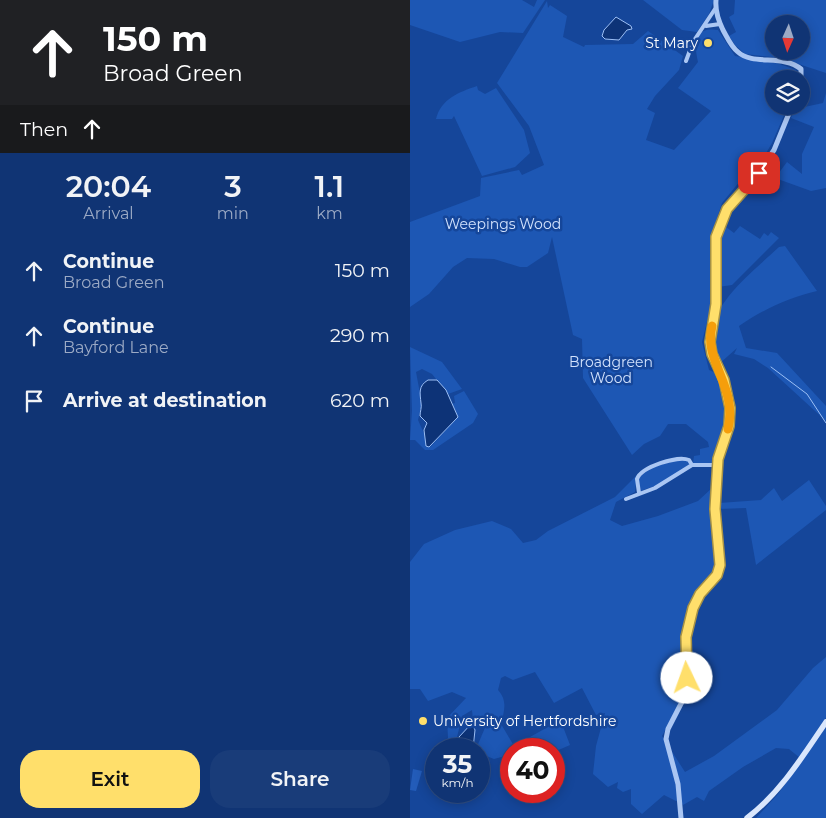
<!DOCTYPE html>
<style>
:root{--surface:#103474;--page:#193c79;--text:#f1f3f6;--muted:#9caac5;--line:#304f86;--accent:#ffdf6b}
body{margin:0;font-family:Montserrat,sans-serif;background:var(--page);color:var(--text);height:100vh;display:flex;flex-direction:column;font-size:19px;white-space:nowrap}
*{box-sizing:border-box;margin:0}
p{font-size:16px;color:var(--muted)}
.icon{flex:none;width:28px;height:28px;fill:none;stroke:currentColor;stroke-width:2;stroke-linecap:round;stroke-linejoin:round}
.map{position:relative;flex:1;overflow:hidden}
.drawer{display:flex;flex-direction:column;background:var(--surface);width:410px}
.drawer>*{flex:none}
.hud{background:#202124;color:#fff;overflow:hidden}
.needle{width:32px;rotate:183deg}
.tools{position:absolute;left:355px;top:15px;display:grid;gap:10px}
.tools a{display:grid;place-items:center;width:45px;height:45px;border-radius:50%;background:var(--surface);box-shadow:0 2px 12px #0003,0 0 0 1px var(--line);font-size:25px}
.speed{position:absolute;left:15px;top:738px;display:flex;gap:10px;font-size:25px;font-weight:700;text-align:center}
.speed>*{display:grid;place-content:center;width:65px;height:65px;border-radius:50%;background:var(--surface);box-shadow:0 2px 12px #0003,0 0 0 1px var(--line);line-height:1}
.speed small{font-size:12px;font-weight:400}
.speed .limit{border:8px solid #d22;background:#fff;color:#111}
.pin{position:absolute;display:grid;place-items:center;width:42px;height:42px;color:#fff;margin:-21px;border-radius:10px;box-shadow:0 2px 8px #0006}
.me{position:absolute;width:55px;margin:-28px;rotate:357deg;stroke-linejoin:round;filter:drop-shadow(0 0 4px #0008)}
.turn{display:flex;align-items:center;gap:18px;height:105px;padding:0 20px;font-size:22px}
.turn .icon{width:65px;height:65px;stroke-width:2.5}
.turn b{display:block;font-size:35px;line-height:42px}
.then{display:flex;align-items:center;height:48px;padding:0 20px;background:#0003;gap:10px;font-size:19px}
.eta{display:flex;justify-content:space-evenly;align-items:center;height:85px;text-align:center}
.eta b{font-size:30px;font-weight:600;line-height:35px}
.action{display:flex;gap:10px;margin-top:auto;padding:10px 20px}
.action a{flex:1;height:58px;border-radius:20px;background:var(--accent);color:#111;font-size:20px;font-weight:600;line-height:58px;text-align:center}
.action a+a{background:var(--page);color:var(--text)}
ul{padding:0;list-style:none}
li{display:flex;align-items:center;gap:15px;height:65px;padding:0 20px}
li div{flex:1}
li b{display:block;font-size:19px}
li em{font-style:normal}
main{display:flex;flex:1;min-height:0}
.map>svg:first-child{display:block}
.green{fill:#1d57b4;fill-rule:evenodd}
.water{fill:#0d3377;stroke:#9cbff5}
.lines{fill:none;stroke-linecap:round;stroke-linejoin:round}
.stream{stroke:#9cbff5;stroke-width:1}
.building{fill:#235cb9}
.minor{stroke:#aac6f3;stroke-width:4}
.tertiary{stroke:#aac6f3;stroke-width:5}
.secondary{stroke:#d9e6fc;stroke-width:5.5}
.route-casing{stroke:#a69146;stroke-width:12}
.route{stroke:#ffdf6b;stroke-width:9}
.slow{stroke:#f59e0b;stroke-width:9}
.poi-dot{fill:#ffdf6b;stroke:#15469a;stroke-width:2}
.labels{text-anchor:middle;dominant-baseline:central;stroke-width:5;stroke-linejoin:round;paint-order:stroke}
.poi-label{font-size:14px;fill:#fff;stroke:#15469a;text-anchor:end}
.park-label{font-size:14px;fill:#d2e2fd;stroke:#15469a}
</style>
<main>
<section class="drawer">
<div class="hud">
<div class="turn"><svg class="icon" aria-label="ahead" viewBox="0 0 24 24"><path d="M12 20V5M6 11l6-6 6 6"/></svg><div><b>150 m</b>Broad Green</div></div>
<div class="then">Then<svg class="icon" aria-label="ahead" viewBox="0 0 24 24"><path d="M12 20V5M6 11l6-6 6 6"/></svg></div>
</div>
<div class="eta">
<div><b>20:04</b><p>Arrival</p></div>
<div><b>3</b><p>min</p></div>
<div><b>1.1</b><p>km</p></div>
</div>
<ul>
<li><svg class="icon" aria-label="ahead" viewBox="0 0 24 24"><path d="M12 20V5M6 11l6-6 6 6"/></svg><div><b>Continue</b><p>Broad Green</p></div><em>150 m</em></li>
<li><svg class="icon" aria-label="ahead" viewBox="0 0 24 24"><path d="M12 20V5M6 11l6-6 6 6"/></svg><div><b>Continue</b><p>Bayford Lane</p></div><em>290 m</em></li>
<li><svg class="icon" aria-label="arrive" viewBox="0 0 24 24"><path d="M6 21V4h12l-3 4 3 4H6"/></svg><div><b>Arrive at destination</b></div><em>620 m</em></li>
</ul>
<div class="action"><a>Exit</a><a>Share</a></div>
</section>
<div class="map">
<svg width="416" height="818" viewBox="0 0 416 818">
<rect width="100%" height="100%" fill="#15469a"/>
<path class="green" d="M0,0H112L124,7L127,0H135L113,33L90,32L50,42L0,25Z
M233,0H304L299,14L287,32L272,30Z
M325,0H416V73L370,58L335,54L325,45L319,36L326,32L319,17L324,14ZM364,24H391V51H364Z
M137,1L138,8L140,5L157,16L153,37L174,47L175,45L223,44L238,31L273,56L269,70L245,96L237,109L245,113L236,140L264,150L301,111L268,88L288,62C284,45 283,26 308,30L325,56L367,63L386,70L387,79H364V106H378L362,143L352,160L335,175L312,203L302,233V302L292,342L299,370C330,380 310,442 305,463H283L284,456L290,455V449L299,447L298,442L276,424H258L250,436L234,444L222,455L173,378L172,339L163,335L142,237L138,253L117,267H110L84,259L57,258L43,267L19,294L0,307V222L70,196L71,178L109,170L112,175L134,165L119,126L87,83Z
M67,86L68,90L75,94L86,88L114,130L120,153L105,167L72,176L44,116L42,119H26C31,99 49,92 67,86Z
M416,93V188L401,191L365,178L377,162L392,174V154L404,127L381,118L385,109L413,103Z
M312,224L324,233L330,226L350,239L354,233L358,236L361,232L369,238L322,285L308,287V240Z
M375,246L407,291C380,297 352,310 329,326L336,348L367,353L416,406V421L358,368L344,359L324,354L327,348L309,364C307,357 303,350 302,342C296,306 346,269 369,247Z
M0,347L32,362L52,389L38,394L22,374L12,369L6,372L12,404L8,420L20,447L48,417L42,404L45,403L44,396L54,391L68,414L63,423L23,450H15L5,440H0L2,411Z
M268,460H277L280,464L248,485L230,491L228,479L239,468Z
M227,475L225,492L206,502L200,520L212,526L248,516L288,501L302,488V522L309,567L287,594L275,622L272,700L252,736L275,772L304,756L367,710L403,668L416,657V718L390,758L379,749L366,748L333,767L299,791L294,801L287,797L273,805L270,800L266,801L254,795L232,814L221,804V789L213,792L207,788L208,782L198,787L183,774L186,746L195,713L186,715L172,688L144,703L125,672L103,680L95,676L91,678L88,690C98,701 94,711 91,724L104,746L145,723L152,724L160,745L144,752V749H101V760L95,756L84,759L69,753V749H66L77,723L63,720L62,710L52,716C50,728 46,737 45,749H31L38,738L37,718L56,698L42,692L18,701L10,689H0V562L14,544L45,530L82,521L101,529L113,543L126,540L138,531L205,497Z
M399,480L416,506V510L346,565L336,508L308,509L309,503L351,500L364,488L372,501Z
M416,727V818H346L368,794Z"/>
<path class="water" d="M206,17L221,26L222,29L217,30L209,40L195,39L192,36L194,30Z
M18,380H27L36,390L48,417L19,447L16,446L14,430L17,423L10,416C10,412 12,407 11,403C10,393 8,386 18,380Z
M62,723L65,730L63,749H48L49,737Z"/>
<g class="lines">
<path class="stream" d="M361,367L397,394L416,423"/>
</g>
<path class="building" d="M3,769L12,771L6,791L0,790Z"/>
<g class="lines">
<path class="minor" d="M296,26L310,24
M276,61L283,42L305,9
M229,493L227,479C231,467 268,455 279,460L282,465
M216,499L245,488L282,465H308"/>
<path class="tertiary" d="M306,0C305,11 308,20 313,30C317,37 321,47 328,52C343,66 373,54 391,69V79
M271,818L268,784L256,739L258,729L275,696L276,637L283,608L288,597L306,578L310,568L305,517L308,465L320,421L317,391L300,342L306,304V237L317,209L341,184L364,150L382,106"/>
<path class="secondary" d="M337,818C370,793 393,756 416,722"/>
</g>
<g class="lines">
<defs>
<path id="route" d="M277,678L276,637L283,608L290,594L307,575L310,565L305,509L308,459L319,426L320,408L314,380L302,354L300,342L306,304V237L317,209L349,173"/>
</defs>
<use href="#route" class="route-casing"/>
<use href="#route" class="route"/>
<path class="slow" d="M302,326C293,362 328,386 318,429"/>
</g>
<g class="poi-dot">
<circle cx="298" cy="43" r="5"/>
<circle cx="13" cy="721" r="5"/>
</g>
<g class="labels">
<g class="poi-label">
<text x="288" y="43">St Mary</text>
<text x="23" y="721" text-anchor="start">University of Hertfordshire</text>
</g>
<g class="park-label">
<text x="93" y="224">Weepings Wood</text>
<text x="201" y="362">Broadgreen<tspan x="201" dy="16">Wood</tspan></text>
</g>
</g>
</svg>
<div class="tools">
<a><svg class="needle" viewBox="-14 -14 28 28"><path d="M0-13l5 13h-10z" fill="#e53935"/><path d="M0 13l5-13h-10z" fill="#9caac5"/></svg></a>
<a><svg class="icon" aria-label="layers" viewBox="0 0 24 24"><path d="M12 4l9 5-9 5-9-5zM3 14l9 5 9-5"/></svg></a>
</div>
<div class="speed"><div>35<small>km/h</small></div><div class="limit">40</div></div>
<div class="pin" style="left:349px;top:173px;background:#d93025"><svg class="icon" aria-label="arrive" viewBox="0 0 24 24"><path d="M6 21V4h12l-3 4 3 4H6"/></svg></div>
<svg class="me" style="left:277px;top:678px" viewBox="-20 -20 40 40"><circle r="19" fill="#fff"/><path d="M0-13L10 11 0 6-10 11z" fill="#ffdf6b"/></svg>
</div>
</main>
